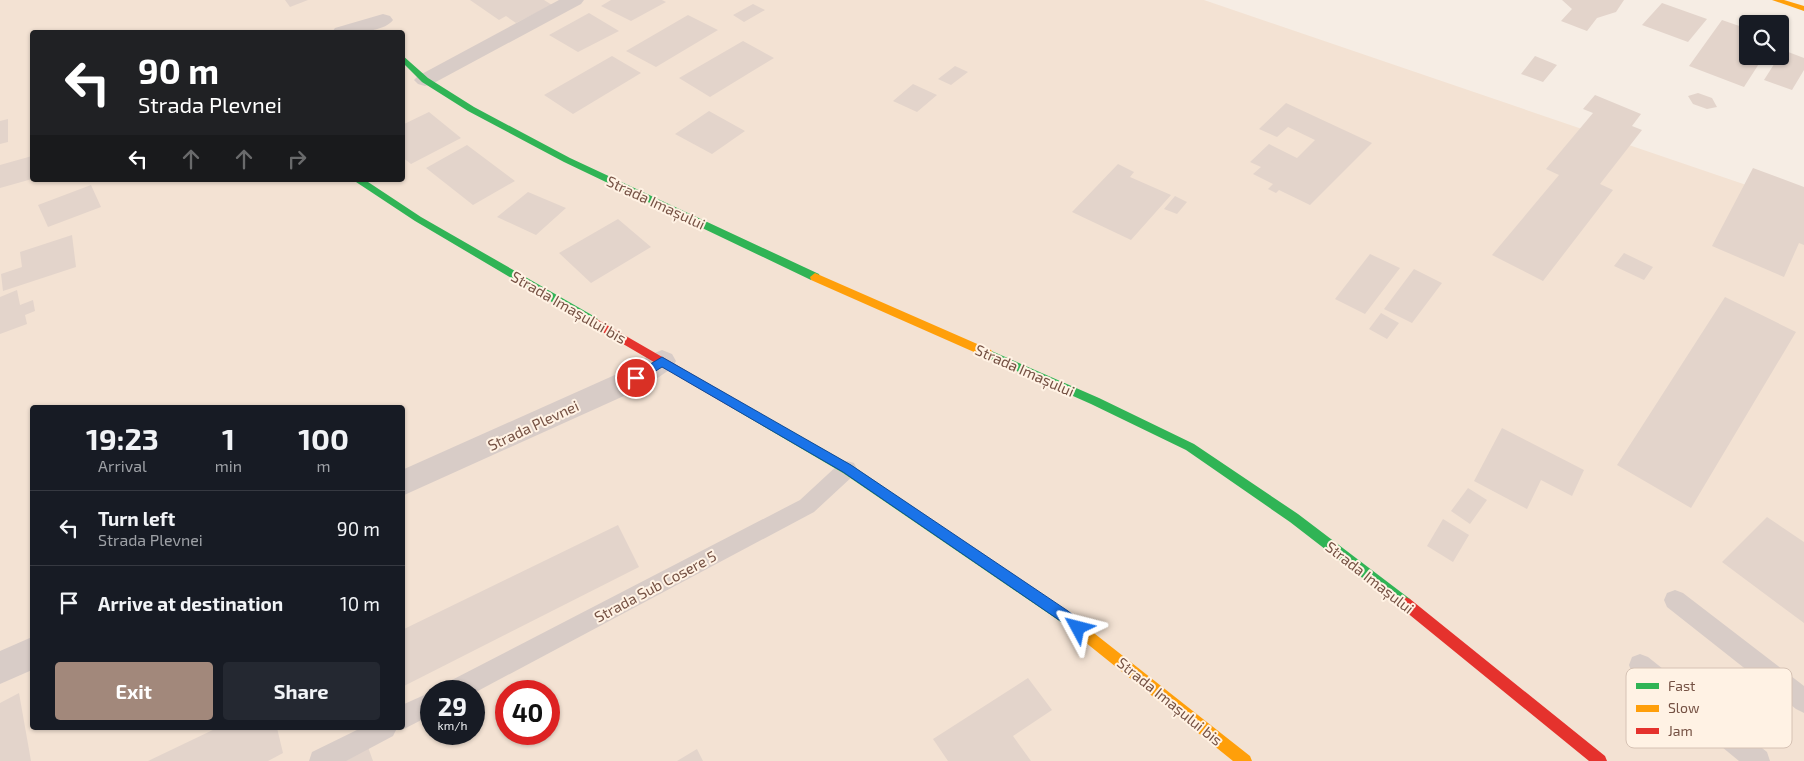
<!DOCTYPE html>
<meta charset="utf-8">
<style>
:root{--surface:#171b24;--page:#242831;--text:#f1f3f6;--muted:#9ea1a6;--line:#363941;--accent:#a2887b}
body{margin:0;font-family:"Exo 2",sans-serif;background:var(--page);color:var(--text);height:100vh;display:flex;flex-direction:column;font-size:19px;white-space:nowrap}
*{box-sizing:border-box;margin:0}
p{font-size:16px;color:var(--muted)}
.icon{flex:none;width:28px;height:28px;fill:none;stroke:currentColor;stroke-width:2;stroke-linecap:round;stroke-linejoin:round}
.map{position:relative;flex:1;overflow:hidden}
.details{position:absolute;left:30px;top:405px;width:375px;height:325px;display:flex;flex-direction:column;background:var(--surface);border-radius:5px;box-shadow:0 1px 4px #0004}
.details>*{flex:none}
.top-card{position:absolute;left:30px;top:30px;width:375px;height:152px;border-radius:5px;box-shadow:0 1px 4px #0004;background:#202124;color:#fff;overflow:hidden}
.fabs{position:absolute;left:1739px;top:15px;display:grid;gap:10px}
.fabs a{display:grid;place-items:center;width:50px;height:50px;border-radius:5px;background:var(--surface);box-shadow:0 1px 4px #0004;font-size:25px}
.speed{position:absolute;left:420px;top:680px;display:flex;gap:10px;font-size:25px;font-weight:700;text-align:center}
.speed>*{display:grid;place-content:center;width:65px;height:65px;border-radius:50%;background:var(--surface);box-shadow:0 1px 4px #0004;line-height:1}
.speed small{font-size:12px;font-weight:400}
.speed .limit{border:8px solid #d22;background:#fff;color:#111}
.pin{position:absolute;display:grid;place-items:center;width:42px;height:42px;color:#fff;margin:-21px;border:2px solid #fff;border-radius:50%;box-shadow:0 1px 5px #0007}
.me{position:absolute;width:55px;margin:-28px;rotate:308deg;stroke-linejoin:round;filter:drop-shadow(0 0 4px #0008)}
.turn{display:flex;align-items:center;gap:18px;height:105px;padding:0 25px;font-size:22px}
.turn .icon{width:65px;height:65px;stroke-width:2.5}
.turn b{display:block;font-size:35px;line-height:42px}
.lanes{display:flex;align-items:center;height:48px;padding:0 25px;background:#0003;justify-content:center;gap:25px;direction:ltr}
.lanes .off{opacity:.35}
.eta{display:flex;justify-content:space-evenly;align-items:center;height:85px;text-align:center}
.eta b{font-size:30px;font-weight:700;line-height:35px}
.button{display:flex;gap:10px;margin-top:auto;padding:10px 25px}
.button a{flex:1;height:58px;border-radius:5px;background:var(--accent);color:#fff;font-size:20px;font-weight:700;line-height:58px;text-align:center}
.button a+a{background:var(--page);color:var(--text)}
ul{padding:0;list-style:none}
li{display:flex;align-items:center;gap:15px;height:75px;padding:0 25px;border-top:1px solid var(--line)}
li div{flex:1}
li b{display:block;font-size:19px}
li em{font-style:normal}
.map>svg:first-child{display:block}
.residential{fill:#f3e2d3;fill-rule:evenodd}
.building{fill:#e3d4cb}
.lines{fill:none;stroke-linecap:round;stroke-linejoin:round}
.lane{fill:#d8ccc7;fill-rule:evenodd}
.street{fill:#d8ccc7;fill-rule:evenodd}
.fast{fill:#30b455;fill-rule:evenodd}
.slow{fill:#ff9f0a;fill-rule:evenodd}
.jam{fill:#e5322d;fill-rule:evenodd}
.route{fill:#1a73e8;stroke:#114b97}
.labels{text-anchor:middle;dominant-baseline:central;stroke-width:4;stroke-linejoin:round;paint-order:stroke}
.street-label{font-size:15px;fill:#755143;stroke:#fff2e4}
.key{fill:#fff2e4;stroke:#d6c2b4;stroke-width:1}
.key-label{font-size:14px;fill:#755143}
</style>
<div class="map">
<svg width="1804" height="761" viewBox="0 0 1804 761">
<rect width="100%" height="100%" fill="#f6ede4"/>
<path class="residential" d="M0,0H1204L1799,203L1804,199V761H0ZM32,32H402V180H32ZM32,408H402V728H32ZM431,691H474V734H431ZM506,691H549V734H506Z"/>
<path class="building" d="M285,0H308L290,7Z
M470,0H544L552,5L516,23L506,16L499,20Z
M611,0H662L666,2L631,21L601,6Z
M1562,0H1624L1616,12L1597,18L1587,31L1561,21L1572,9Z
M1662,3L1707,19L1688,42L1642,25Z
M753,4L765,10L744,22L733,15Z
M589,13L619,31L578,52L549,35Z
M688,15L718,30L656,67L626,51Z
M1722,20L1748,29V56H1764L1744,87L1689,66Z
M743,41L774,58L710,97L679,78Z
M1783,50L1804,58V70L1792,90L1764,80Z
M612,56L641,73L573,114L544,95Z
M1535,56L1557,65L1543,82L1521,74Z
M955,66L968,72L951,85L938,79Z
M913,84L937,95L917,112L893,101Z
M1698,93L1712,98L1717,107L1707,109L1693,104L1688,96Z
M1595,95L1641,114L1632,126L1642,130L1600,184L1613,190L1543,281L1492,255L1559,175L1546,169L1593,113L1583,109Z
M1286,103L1372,143L1310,205L1279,190L1276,193L1268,189L1273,184L1253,174L1261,167L1250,162L1269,144L1297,158L1315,140L1288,127L1277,137L1259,129Z
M709,111L745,131L712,154L675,134Z
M429,112L461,138L411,164L402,157V125Z
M8,119V142L0,144V121Z
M467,145L515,181L473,205L426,168Z
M32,156V179L0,188V165Z
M1118,164L1134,172L1130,177L1171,195L1131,240L1072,212Z
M1753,168L1804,187V245L1799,243L1784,277L1712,246Z
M91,185L101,207L48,227L38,205Z
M528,192L566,208L536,235L497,217Z
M1175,196L1187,202L1177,214L1164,209Z
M618,219L651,247L591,283L559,253Z
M72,235L76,267L3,291L1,274L22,267L20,252Z
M1624,253L1653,267L1644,280L1614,266Z
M1370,254L1400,268L1365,314L1335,299Z
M1414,269L1442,283L1412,323L1384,309Z
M17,290L20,305L33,300L35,311L25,315L27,324L0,334V297Z
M1725,297L1796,332L1691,508L1617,465Z
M1381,313L1399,323L1387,339L1369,329Z
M1502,428L1584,470L1572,496L1541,480L1527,509L1474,481Z
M1468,488L1487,500L1470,524L1451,511Z
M1767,517L1804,542V623L1722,562Z
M1443,519L1469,535L1453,562L1427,546Z
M618,525L639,567L402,687V630Z
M1028,678L1052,710L1013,736L1031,761H948L933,739Z
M19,693L31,761H0V703Z
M217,728H277L283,753L268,761H148Z
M368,747L373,761H343Z
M697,749L703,761H677Z"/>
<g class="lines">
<path class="lane" d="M847,461L854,463L857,469L854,475L814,512L474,693V691H442L446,683L800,500L840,463Z
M1675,590L1683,593L1804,686V713L1796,709L1667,607L1664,600L1667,593Z
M1640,654L1648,657L1767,752L1770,761H1739L1632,673L1629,665L1632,657Z
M431,692V715L402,730L397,728L393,736L346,761H309L312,752L361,728H402V705Z"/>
<path class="street" d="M559,0H584L581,4L432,84L425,86L418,84L414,80L418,76Z
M383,14L390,16L393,20C384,33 346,34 332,32L335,28Z
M662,350L672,354L676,361L672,368L646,386L402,496V470L626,370L652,354Z
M32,637V670L0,684V651Z"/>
<path class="fast" d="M402,55L428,78L474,107L570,158L819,274L820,277L819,280H811L564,162L468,111L422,82L402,62Z
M353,180H365L421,217L597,318L598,321L597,324H589L415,221Z
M987,349L1099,398L1194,444L1298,514L1410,599L1412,603L1410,607L1405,609L1400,607L1290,522L1186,450L1091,404L983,356L981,353Z
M738,401L851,465L1068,612L1090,630L1092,634L1090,638L1085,640L1058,620L843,473L734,409L732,406L734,403Z"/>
<path class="slow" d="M1772,0H1784L1804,6V11Z
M815,273L991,350L993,353L987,357L983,356L811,280L810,277Z
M1085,628L1090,630L1250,756L1252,761H1233L1080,638L1078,634L1080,630Z"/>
<path class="jam" d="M593,317L742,403L744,406L742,409H734L589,324L588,321Z
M1405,597L1410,599L1605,756L1607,761H1589L1400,607L1398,603L1400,599Z"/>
</g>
<path class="route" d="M662,357L851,465L1068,611L1083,623L1085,628L1083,632L1078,634L1059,620L843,472L662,367L640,381H632L630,378L632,375Z"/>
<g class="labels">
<g class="street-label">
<text transform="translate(656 202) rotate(25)">Strada Imașului</text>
<text transform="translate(569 307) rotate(30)">Strada Imașului bis</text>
<text transform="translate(1025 370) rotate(24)">Strada Imașului</text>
<text transform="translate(533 425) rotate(-25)">Strada Plevnei</text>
<text transform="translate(1370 577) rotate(38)">Strada Imașului</text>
<text transform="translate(655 586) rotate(-28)">Strada Sub Cosere 5</text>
<text transform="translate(1170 701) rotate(39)">Strada Imașului bis</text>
</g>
</g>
<rect x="1626" y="668" width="166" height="80" rx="8" class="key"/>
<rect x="1636" y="683" width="23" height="6" fill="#30b455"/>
<rect x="1636" y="705" width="23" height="7" fill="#ff9f0a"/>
<rect x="1636" y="728" width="23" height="6" fill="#e5322d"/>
<g class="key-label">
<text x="1668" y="691">Fast</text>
<text x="1668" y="713">Slow</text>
<text x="1668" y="736">Jam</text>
</g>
</svg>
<div class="fabs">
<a><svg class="icon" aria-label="search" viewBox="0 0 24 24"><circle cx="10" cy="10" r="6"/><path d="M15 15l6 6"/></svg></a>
</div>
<div class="speed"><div>29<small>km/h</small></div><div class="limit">40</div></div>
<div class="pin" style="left:636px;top:378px;background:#d93025"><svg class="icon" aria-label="arrive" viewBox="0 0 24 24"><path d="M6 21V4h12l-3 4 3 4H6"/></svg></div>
<svg class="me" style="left:1078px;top:628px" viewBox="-20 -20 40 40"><path d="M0-17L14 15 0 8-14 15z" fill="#1a73e8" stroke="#fff" stroke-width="4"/></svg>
<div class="top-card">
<div class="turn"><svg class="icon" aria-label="left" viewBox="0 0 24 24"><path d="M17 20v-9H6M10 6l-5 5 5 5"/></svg><div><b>90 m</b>Strada Plevnei</div></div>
<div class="lanes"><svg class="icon" aria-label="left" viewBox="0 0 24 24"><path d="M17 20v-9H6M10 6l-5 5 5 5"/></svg><svg class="icon off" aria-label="ahead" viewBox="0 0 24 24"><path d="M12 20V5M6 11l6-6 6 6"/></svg><svg class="icon off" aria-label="ahead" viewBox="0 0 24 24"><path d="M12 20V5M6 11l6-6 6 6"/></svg><svg class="icon off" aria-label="right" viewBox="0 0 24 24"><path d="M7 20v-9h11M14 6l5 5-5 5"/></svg></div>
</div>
<section class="details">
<div class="eta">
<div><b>19:23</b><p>Arrival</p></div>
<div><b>1</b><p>min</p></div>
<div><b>100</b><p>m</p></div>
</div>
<ul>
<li><svg class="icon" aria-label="left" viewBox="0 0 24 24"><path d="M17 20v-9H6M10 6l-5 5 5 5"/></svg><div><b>Turn left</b><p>Strada Plevnei</p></div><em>90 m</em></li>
<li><svg class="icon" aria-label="arrive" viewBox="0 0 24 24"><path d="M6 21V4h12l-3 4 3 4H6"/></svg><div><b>Arrive at destination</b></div><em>10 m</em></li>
</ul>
<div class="button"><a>Exit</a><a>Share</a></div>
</section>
</div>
